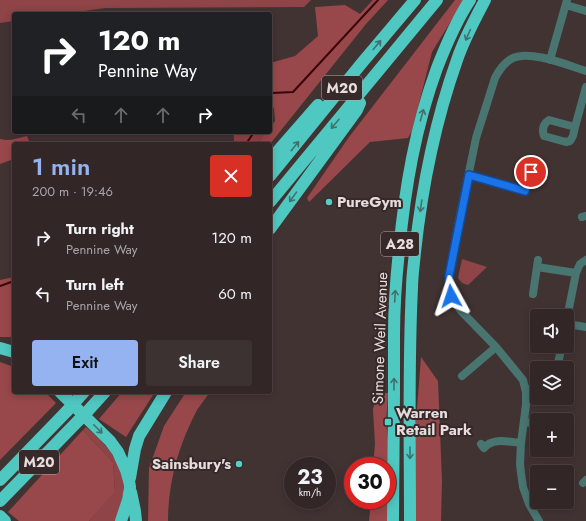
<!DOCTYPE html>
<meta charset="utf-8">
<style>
:root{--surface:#322626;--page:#3d3232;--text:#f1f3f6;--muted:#a8a5a7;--line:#4d4343;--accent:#95b2f1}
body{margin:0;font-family:Jost,sans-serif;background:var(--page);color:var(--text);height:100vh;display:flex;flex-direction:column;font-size:15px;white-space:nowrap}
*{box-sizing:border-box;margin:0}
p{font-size:13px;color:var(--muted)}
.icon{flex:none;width:22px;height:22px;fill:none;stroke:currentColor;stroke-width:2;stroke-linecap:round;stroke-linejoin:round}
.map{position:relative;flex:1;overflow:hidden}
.panel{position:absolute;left:12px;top:142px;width:260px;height:252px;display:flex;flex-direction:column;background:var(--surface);border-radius:4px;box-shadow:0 2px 10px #0003,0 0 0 1px var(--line)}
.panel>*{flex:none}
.guide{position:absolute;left:12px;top:12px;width:260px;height:122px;border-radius:4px;box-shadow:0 2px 10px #0003,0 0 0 1px var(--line);background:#202124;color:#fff;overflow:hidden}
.tools{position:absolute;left:530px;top:309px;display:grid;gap:8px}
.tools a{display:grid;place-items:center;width:44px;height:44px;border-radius:4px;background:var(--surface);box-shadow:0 2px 10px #0003,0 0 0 1px var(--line);font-size:20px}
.speed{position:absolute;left:284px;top:457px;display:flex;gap:8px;font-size:20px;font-weight:700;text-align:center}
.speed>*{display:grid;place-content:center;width:52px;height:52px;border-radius:50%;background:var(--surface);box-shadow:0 2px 10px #0003,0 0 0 1px var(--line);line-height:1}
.speed small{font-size:10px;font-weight:400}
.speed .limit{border:6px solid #d22;background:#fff;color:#111}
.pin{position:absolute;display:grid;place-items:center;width:34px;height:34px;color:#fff;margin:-17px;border:2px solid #fff;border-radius:50%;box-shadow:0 1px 4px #0007}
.me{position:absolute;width:44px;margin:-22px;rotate:355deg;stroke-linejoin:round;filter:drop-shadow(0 0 3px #0008)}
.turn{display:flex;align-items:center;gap:14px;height:84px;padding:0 20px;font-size:18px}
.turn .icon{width:52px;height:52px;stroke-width:2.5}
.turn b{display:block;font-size:28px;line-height:34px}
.lanes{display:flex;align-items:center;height:38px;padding:0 20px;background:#0003;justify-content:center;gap:20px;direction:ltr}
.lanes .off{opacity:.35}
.round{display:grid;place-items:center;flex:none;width:42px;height:42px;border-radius:4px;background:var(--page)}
.summary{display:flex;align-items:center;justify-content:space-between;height:68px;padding:0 20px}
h1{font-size:24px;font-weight:600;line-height:30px;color:var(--accent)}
.primary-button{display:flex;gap:8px;margin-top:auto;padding:8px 20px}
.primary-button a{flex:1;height:46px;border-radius:4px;background:var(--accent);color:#111;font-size:16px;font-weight:600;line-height:46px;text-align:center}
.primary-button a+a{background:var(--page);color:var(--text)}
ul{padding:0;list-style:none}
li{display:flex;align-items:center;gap:12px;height:56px;padding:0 20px}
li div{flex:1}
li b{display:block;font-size:15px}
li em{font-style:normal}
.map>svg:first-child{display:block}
.green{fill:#8f4447}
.forest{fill:#98484a}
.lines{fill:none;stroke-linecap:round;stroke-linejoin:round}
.stream{stroke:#3b020a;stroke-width:2}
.street{stroke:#497571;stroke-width:8}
.highway{stroke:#4fc8c1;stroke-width:12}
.highway-bridge{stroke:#4fc8c1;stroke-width:12}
.oneway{stroke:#42716d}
.route-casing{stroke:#114b97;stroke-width:10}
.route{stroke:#1a73e8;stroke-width:7}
.poi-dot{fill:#55cec6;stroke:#372929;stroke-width:1.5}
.labels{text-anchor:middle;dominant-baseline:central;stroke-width:4;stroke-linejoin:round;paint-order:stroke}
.shield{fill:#372929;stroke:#b2a7a7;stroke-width:1}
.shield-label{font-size:14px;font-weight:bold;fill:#e7dddd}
.poi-label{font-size:15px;font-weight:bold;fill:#e7dddd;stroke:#372929;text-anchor:start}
.street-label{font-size:15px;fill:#e7dddd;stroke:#372929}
</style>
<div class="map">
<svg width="586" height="521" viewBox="0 0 586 521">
<rect width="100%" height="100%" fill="#423333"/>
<path class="green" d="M0,0H311L304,7L105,8L63,14H14V21L0,23Z
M233,132H266L257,144H234V137Z
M462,259L487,267L468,285L462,283L458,278Z
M86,427C111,448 132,472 120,507C119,512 118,517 115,521H89L115,491L113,462L83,430Z"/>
<path class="forest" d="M373,0H388L366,24L270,144H257L266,132H270V127L275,121L274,109L270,101V63L295,56L318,36L315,7L345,5L360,14Z
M455,0H464L432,52L412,131L408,138L370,142L309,202L307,198L349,137Z
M27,136L30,144H14V159L0,164V139C9,142 18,138 27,136Z
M14,277V337H0V280Z
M421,357L438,381L442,481L441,521H415L414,448Z
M0,362L14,367V392H45L56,403L0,460Z
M122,392H155L126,437L99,419Z
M186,392H210C206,398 201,404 197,410C179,444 168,482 168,521H148L149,468L164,426Z
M378,393H388L386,423L389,446L387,521H369L371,500H387V466H373L375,444L373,409Z
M83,430L113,462L115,492L89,521H19L8,512Z"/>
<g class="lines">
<path class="stream" d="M270,96L272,93L293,92L378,0
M246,144L254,132
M0,286L14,281"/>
<path class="street" d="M566,5L586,11
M550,60L567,0
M549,120L575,127L573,136L570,141L566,142L544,136C542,130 543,124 549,120Z
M575,127L586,87
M469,175L525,191L531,172
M582,217L586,216
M537,267L576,273
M533,294L538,260
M567,318L576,273L580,264L586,260
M567,324L586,327
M556,368L558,363L562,346
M462,376L496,347
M526,392L537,384
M524,422L537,423
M481,444L484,448C493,437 509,442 521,443
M583,483L586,480
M539,521L529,504L523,487L521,473L520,464L521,443L526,405V392L523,380L496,347L461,311L453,300L450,291L449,276L459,221L476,138L495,78C499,70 503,64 511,59C529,49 567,65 586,71"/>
<path class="highway" d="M270,160L318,105
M270,176L361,64L415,0
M270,202L437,0
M270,229L357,110L360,103
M0,348L14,352
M60,392L110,441L118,452L126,470L129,481L130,487L128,500L121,521
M75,402L84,392
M86,413L105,392
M130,478L135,449L139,436L166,392
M0,480L67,411
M131,492L135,511L136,521
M0,501L78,421
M0,516L5,521
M393,521C393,478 394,434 394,391C394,373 394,354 394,336C394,308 396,279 399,251C405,188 415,128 437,68C446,45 456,21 470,0
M410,521C410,443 408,366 412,288C412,276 414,264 415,252C422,187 435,122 457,60C464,39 475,19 485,0"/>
<path class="highway-bridge" d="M67,411L75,402
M78,421L86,413"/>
</g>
<defs><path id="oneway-shaft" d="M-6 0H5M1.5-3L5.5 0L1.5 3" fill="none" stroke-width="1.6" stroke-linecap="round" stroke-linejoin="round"/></defs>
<g class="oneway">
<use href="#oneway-shaft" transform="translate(468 35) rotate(114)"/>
<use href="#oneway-shaft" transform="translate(377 45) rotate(-50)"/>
<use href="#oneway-shaft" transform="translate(422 115) rotate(-74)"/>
<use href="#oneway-shaft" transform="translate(335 124) rotate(130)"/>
<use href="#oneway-shaft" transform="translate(295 146) rotate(-51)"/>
<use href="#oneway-shaft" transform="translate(293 197) rotate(126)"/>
<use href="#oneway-shaft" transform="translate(421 206) rotate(98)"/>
<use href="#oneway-shaft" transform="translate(395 296) rotate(-87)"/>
<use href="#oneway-shaft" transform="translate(394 384) rotate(-90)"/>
<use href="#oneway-shaft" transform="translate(98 429) rotate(45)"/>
<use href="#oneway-shaft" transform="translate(410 453) rotate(90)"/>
</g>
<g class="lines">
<defs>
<path id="route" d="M451,296L450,291L449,276L469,175L525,191L531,172"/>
</defs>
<use href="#route" class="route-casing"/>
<use href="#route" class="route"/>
</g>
<g class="poi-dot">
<circle cx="329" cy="202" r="4"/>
<rect x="384" y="418" width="8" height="8" rx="2"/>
<circle cx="239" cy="464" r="4"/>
</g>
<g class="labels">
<g class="shield">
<rect x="322" y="76" width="40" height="24" rx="3"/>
<rect x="381" y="232" width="38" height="24" rx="3"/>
<rect x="19" y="450" width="40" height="24" rx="3"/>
</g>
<g class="shield-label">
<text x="342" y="88">M20</text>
<text x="400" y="244">A28</text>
<text x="39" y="462">M20</text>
</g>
<g class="poi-label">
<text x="337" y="202">PureGym</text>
<text x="396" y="413">Warren<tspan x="396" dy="17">Retail Park</tspan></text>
<text x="231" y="464" text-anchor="end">Sainsbury's</text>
</g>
<g class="street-label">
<text transform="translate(380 338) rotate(-88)">Simone Weil Avenue</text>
</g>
</g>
</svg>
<div class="tools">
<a><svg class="icon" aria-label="sound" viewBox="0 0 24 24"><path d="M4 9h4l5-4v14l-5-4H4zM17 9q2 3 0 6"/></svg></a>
<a><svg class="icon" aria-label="layers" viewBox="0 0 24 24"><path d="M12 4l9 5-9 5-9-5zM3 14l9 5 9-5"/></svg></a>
<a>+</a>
<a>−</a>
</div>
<div class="speed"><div>23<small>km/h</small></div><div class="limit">30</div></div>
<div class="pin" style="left:531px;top:172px;background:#d93025"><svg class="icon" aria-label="arrive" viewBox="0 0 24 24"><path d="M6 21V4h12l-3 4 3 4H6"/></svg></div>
<svg class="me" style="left:451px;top:296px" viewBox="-20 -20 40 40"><path d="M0-17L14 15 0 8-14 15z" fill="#1a73e8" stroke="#fff" stroke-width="4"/></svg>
<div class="guide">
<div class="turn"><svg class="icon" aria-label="right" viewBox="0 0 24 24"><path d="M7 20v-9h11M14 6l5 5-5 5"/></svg><div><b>120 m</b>Pennine Way</div></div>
<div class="lanes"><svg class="icon off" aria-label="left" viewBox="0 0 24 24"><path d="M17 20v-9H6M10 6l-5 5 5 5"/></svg><svg class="icon off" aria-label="ahead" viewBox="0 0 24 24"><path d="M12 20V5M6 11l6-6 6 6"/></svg><svg class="icon off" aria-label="ahead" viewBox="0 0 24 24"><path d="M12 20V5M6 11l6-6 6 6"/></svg><svg class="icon" aria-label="right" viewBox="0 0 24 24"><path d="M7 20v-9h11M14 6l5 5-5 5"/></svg></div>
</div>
<section class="panel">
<div class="summary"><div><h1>1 min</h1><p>200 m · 19:46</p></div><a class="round" style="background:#d93025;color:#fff"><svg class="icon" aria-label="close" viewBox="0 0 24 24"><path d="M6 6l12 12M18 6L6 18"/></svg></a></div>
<ul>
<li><svg class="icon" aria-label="right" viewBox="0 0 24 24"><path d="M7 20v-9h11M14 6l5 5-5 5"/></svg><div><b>Turn right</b><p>Pennine Way</p></div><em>120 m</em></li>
<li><svg class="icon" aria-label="left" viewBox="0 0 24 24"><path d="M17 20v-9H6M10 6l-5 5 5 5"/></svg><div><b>Turn left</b><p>Pennine Way</p></div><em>60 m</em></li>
</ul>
<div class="primary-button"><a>Exit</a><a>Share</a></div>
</section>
</div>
